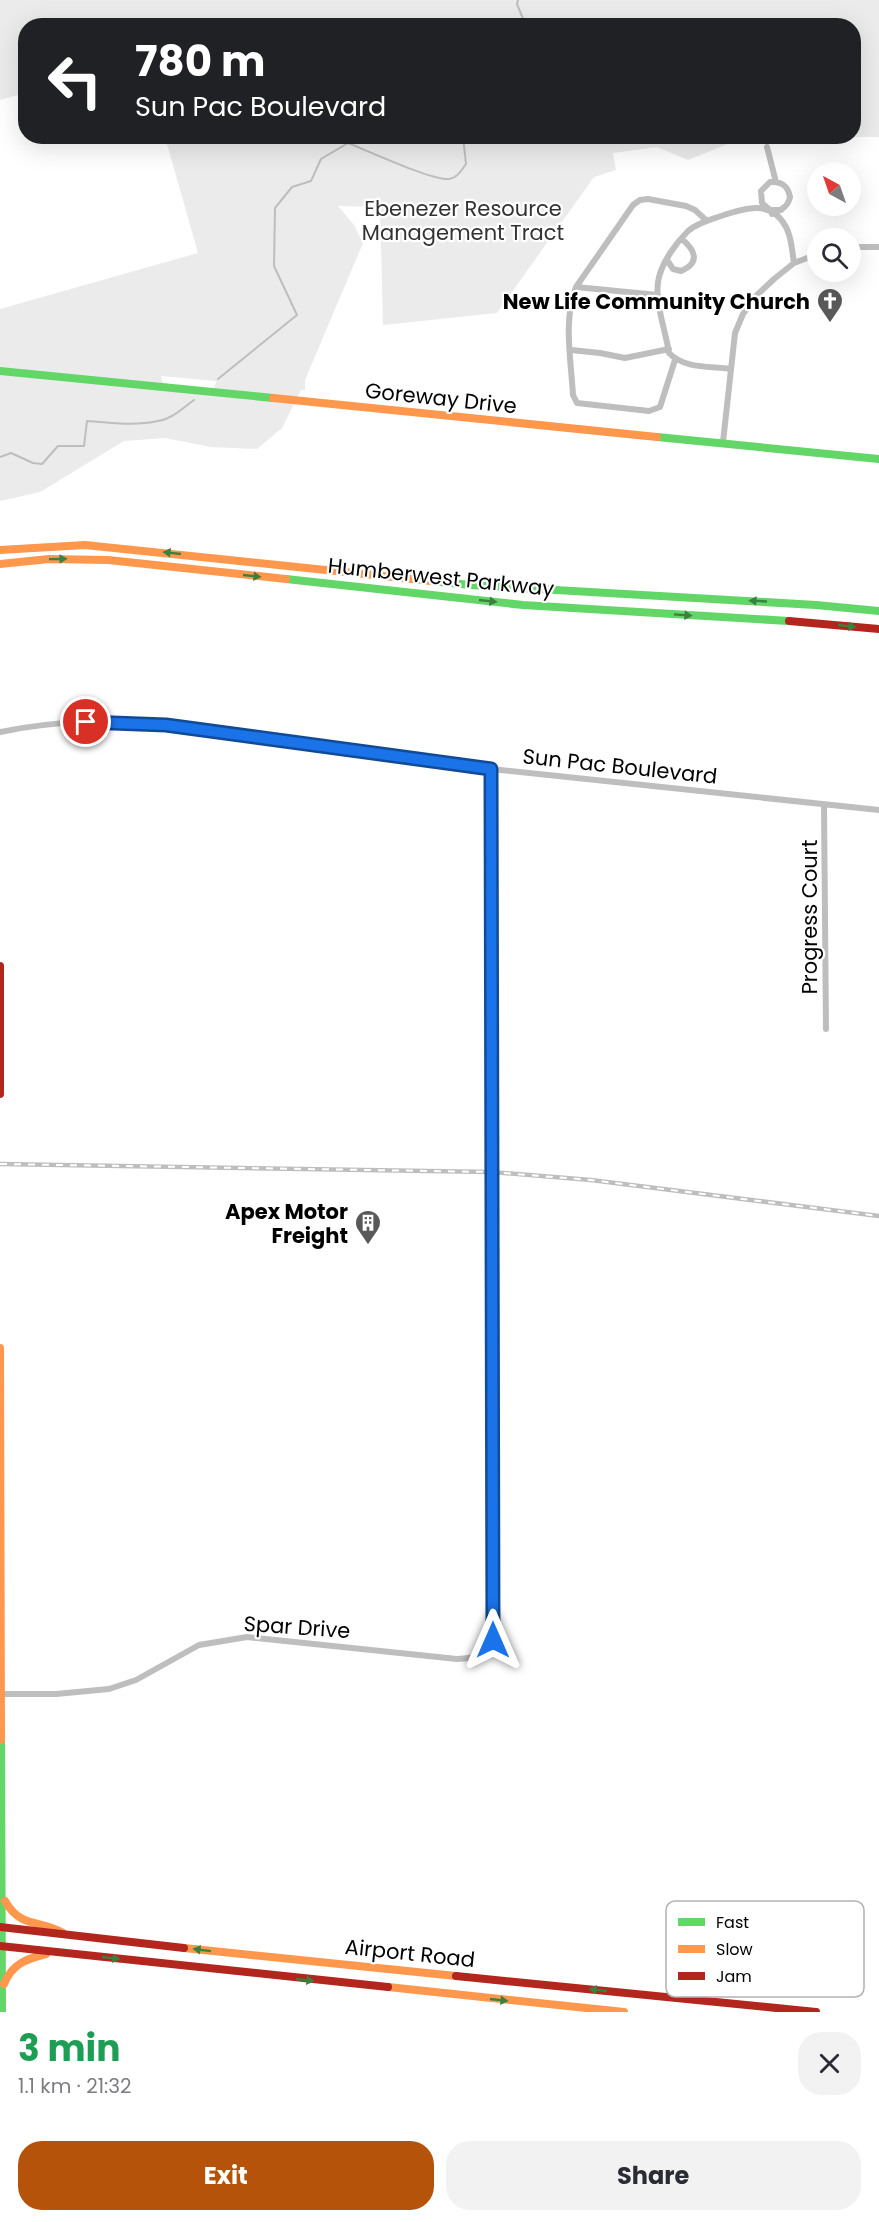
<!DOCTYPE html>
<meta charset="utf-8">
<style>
:root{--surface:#fff;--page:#f2f2f3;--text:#2b2b33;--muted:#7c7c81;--accent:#b45309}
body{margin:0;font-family:Poppins,sans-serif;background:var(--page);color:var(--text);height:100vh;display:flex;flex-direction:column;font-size:22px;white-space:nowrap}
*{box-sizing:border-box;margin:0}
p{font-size:20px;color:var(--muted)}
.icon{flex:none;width:33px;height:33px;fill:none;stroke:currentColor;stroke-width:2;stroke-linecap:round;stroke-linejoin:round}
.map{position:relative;height:2012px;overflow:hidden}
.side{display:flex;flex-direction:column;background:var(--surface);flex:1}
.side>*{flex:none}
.guide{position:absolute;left:18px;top:18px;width:843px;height:126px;border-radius:24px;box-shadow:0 6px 24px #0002;background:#202124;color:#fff;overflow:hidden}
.needle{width:39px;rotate:320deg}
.controls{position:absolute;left:807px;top:162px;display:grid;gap:12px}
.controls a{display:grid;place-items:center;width:54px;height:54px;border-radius:50%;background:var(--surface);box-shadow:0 6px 24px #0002;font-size:30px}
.pin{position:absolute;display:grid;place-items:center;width:51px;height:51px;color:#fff;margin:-26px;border:3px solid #fff;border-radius:50%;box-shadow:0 2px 6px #0007}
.me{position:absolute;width:66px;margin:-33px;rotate:0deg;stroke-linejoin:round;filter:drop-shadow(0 0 4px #0008)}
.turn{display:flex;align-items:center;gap:21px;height:126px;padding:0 18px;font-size:27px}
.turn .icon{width:78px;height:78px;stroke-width:2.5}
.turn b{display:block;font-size:42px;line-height:51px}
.round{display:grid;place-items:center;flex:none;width:63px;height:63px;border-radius:24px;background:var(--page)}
.head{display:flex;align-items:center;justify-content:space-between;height:102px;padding:0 18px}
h1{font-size:36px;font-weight:700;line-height:45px;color:#1e9e55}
.primary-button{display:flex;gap:12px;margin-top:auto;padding:12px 18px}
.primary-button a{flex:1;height:69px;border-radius:24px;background:var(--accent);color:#fff;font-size:24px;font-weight:700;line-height:69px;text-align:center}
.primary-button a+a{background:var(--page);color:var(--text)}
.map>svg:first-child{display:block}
.green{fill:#ebebeb;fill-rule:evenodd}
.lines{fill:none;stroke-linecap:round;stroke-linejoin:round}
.stream{stroke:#bebebe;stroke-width:2}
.street{stroke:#bebebe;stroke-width:6}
.fast{stroke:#63d668;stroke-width:8}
.slow{stroke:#ff974d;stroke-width:8}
.jam{stroke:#b3261e;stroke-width:8}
.rail-casing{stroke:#bebebe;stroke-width:4.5}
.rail{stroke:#fff;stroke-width:2;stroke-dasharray:7;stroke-linecap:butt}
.oneway{fill:#3b803e}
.route-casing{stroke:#114b97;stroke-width:15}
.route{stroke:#1a73e8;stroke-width:10}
.labels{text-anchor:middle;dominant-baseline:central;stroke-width:4.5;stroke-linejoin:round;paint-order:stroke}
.park-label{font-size:21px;fill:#323232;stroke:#fff}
.poi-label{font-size:21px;font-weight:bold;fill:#000;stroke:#fff;text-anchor:end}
.street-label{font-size:21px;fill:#000;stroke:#fff}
.key{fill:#fff;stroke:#b2b2b2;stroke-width:1.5}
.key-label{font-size:16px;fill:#000}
</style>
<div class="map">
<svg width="879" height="2012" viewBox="0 0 879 2012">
<rect width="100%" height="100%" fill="#fff"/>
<path class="green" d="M0,0H879V137H812L854,136V26H26L25,93L0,100Z
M165,137H745L688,160L657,147L613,153L616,170L594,177L497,313L383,325L380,207L338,206L354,225L363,243L305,380V390H301L282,428L257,449L211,447L165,438L124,441L40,492L0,501V309L198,253ZM161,376L216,381V382L213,392L163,384Z"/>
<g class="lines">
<path class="stream" d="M518,0L517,4L526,26
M531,136L542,139L545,136
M218,379L297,315L274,266L275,208L292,187L311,181L321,159L348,143C366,150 433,181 449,179C457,178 461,171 466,164L463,136
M0,457L11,453L33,463L42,464L58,446H84L87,421C110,423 135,426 158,421C172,419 183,408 194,400"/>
<path class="street" d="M767,147L776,182
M772,214C781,210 788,207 790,197C788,186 782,181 770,182L761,191L762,203L770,210H781
M850,247H879
M667,260L673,269L681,271C700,263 696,251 682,239
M576,287L633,205L640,200L648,199L686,206L695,210L707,221
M658,295L576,287C563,320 571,360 573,395L577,403L649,411L660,407L675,360
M571,350L600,353L625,358L669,349
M731,369C711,366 684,369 669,353C666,331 653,299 659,277C663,261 676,243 688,231C697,223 710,220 721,216C745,208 771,199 786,227C792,238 792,252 794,263
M723,442L735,333L743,314L757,295L774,279L794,263L818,254
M0,732C58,720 108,720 167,725L491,769L879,810
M824,805L826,1029
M0,1694H56L109,1689L136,1680L199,1645L247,1637L457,1659C474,1658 486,1657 493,1640L491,769"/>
<path class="fast" d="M0,371L273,398
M657,437L879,459
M286,579L523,605L789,621
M431,581L470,585L816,605L879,611
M1,1740L2,2012"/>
<path class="slow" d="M273,398L657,437
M0,550L85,545L431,581
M0,564L49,559L108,560L286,579
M0,1348L1,1740
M5,1901C21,1929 39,1919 63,1933
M184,1948L456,1976
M4,1984C12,1964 26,1959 46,1954
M388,1987L624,2012"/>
<path class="jam" d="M789,621L879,629
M0,966V1094
M0,1927L184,1948
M0,1946L388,1987
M456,1976L816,2012"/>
<defs>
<path id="rail" d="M0,1164L491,1172L591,1180L879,1216"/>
</defs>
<use href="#rail" class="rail-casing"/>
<use href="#rail" class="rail"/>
</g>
<defs><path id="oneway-solid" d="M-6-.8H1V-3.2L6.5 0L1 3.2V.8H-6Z" transform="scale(1.5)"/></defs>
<g class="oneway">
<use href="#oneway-solid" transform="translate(172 553) rotate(-174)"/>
<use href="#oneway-solid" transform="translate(58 559) rotate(-1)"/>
<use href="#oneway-solid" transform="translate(252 576) rotate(6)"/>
<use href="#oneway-solid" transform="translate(488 601) rotate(6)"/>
<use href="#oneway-solid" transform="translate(758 601) rotate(-177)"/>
<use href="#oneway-solid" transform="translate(683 615) rotate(4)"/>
<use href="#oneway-solid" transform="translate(847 626) rotate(6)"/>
<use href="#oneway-solid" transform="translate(202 1950) rotate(-173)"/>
<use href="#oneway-solid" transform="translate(111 1958) rotate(6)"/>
<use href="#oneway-solid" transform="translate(305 1980) rotate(6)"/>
<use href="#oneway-solid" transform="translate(598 1990) rotate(-174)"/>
<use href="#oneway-solid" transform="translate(499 2000) rotate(6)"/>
</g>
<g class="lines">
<defs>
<path id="route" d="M86,722L166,725L491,769L493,1640"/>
</defs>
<use href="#route" class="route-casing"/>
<use href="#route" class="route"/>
</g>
<defs>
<symbol id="church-pin" viewBox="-11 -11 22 30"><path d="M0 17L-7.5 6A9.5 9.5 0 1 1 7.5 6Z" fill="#595959" stroke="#fff"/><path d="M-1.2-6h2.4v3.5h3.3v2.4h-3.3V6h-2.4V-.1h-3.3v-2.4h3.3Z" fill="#fff"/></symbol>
<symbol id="building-pin" viewBox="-11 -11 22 30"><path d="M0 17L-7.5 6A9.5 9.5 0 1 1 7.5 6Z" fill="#595959" stroke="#fff"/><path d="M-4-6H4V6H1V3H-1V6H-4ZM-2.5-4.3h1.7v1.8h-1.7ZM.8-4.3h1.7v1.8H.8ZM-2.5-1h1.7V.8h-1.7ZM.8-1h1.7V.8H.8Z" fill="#fff"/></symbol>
</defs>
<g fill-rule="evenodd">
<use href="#church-pin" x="815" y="286" width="30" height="40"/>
<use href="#building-pin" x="353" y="1208" width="30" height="40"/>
</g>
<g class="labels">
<g class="park-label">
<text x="463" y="208">Ebenezer Resource<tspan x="463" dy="24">Management Tract</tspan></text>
</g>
<g class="poi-label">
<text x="810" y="301">New Life Community Church</text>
<text x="348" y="1211">Apex Motor<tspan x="348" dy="24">Freight</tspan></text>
</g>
<g class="street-label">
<text transform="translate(441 398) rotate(6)">Goreway Drive</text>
<text transform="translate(441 577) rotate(6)">Humberwest Parkway</text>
<text transform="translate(620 766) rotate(6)">Sun Pac Boulevard</text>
<text transform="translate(809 917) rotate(-90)">Progress Court</text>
<text transform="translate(297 1627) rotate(4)">Spar Drive</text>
<text transform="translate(410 1953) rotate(6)">Airport Road</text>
</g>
</g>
<rect x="666" y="1901" width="198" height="96" rx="9" class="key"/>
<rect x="678" y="1918" width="27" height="8" fill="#63d668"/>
<rect x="678" y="1945" width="27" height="8" fill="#ff974d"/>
<rect x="678" y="1972" width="27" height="8" fill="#b3261e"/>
<g class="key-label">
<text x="716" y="1928">Fast</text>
<text x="716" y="1955">Slow</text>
<text x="716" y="1982">Jam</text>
</g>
</svg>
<div class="controls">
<a><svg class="needle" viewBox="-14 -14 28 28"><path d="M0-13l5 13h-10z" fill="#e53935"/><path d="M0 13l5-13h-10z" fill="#7c7c81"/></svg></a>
<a><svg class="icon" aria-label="search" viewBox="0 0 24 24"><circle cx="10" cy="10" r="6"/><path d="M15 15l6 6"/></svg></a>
</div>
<div class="pin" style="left:86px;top:722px;background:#d93025"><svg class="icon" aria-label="arrive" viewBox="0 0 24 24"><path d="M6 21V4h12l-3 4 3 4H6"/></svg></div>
<svg class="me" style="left:493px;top:1640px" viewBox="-20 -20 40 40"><path d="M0-17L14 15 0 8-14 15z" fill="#1a73e8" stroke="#fff" stroke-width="4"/></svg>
<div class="guide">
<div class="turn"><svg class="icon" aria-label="left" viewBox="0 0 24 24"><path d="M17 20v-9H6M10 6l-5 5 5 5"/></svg><div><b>780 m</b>Sun Pac Boulevard</div></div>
</div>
</div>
<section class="side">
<div class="head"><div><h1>3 min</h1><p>1.1 km · 21:32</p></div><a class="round"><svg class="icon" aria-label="close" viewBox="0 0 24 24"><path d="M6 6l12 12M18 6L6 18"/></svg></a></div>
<div class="primary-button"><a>Exit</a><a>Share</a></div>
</section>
